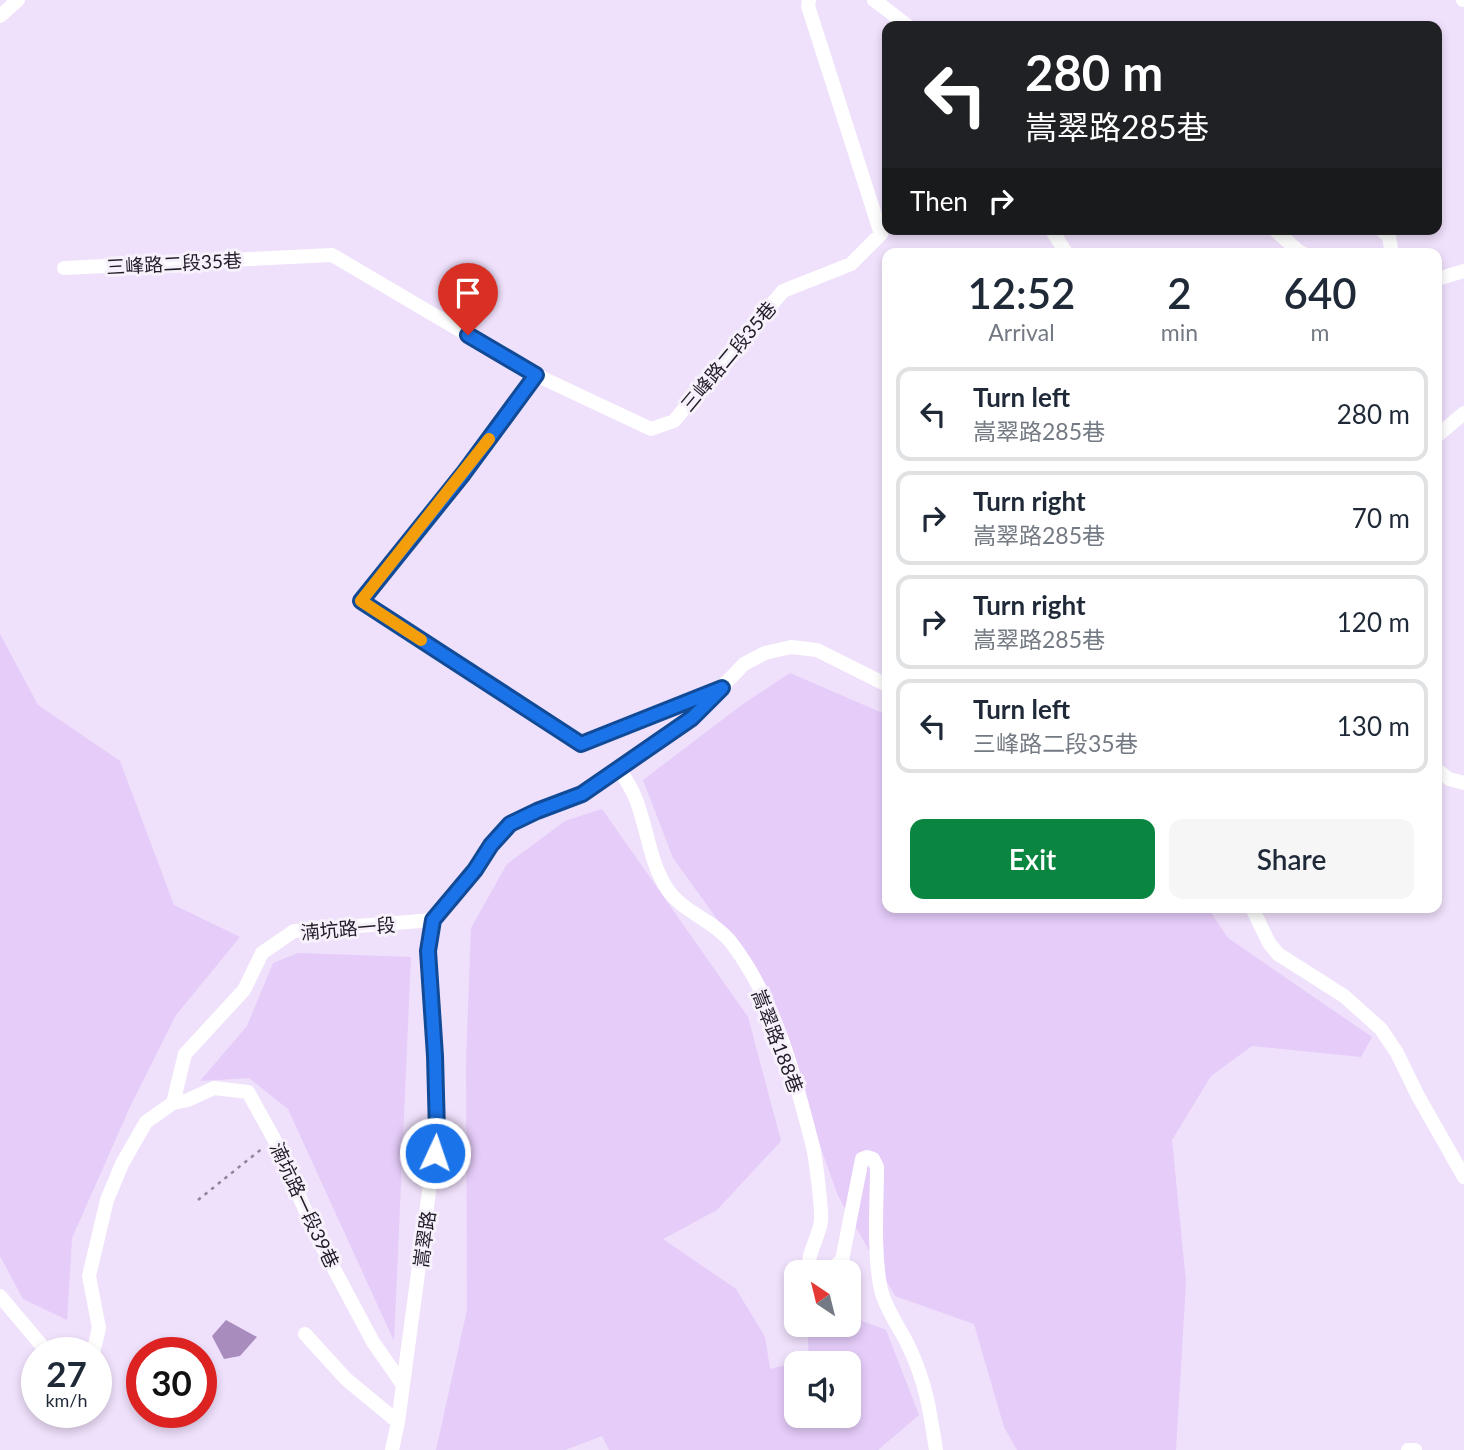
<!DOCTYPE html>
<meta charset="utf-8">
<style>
:root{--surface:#fff;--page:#f6f6f7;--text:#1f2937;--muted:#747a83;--line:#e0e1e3;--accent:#0a8640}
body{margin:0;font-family:Lato,"Noto Sans TC",sans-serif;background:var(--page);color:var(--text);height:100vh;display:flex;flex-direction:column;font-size:26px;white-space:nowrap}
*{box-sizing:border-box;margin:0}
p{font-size:23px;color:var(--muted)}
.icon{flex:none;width:38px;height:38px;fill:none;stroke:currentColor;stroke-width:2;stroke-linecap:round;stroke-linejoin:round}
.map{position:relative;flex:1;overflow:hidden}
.details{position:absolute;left:882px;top:248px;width:560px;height:665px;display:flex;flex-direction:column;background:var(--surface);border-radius:14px;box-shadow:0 4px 10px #0003}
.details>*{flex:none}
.hud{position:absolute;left:882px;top:21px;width:560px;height:214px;border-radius:14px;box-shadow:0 4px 10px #0003;background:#202124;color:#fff;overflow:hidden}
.needle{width:46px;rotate:325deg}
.fabs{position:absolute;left:784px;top:1260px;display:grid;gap:14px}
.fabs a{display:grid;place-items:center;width:77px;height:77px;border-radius:14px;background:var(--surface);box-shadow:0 4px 10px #0003;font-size:35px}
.speed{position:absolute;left:21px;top:1337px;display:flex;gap:14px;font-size:35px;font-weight:700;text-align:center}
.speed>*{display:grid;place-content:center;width:91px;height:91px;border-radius:50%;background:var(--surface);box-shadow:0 4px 10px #0003;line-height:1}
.speed small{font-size:18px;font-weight:400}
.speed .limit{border:10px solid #d22;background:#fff;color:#111}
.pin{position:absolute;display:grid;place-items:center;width:60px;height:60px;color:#fff;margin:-72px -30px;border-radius:50% 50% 50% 0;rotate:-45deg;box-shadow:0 0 7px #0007}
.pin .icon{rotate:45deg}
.me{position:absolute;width:77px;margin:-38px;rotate:3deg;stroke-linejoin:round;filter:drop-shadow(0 0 5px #0008)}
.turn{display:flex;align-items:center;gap:24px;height:147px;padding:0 28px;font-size:32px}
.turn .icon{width:91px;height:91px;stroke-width:2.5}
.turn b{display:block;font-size:49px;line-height:60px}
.then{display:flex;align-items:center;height:66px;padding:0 28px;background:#0003;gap:14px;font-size:26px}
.eta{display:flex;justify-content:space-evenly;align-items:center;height:119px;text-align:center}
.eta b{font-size:42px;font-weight:600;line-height:49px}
.action{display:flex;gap:14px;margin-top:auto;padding:14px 28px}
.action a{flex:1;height:80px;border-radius:14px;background:var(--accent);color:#fff;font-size:28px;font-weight:600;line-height:80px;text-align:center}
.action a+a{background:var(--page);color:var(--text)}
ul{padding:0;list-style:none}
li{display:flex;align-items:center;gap:21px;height:94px;margin:0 14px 10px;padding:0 14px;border:4px solid var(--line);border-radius:14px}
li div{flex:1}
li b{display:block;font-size:26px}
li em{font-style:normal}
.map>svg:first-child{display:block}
.green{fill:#e5ccf9;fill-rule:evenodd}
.water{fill:#a98cbe}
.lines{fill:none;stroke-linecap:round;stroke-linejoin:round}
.path{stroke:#908598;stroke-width:2.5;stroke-dasharray:3.5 5;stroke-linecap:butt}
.minor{stroke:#fff;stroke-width:14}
.route-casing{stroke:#114b97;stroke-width:18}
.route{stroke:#1a73e8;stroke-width:12}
.slow{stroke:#f59e0b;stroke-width:12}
.labels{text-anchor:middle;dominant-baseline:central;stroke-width:6;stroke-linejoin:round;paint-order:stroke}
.street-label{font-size:19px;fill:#211b25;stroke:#f7f1fc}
</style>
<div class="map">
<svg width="1464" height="1450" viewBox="0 0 1464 1450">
<rect width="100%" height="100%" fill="#efe0fb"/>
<path class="green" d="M0,634L38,705L120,761L174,905L240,937L176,1015L130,1107L72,1238L67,1320L23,1299L0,1256Z
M790,673L887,715V908H1208L1228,938L1372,1037L1361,1057L1252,1046L1211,1076L1172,1140L1186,1282L1176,1450H1017L1004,1427L974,1324L895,1296L838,1196L761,980L673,858L643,780L743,704Z
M602,809L748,1017L781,1141L717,1210L663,1239L736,1289L765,1337L770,1369L809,1359L807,1325H849V1316L886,1330L919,1415L878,1450H609L602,1436L565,1450H436L467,1310L466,1063L471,928L507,864L565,821ZM796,1363H849V1416H796Z
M298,953L411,957L394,1341L288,1109L249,1078L200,1081L247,1026L273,963Z"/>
<path class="water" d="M226,1320L257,1337L240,1356L224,1359L212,1336Z"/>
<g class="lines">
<path class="path" d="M198,1200L264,1147"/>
<path class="minor" d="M874,0L908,26
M1463,0H1464
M0,16L18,0
M1051,229L1067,254
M1274,229L1298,251L1304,254
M1381,229L1389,237L1392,254
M64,268L332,255L536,375L651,429L674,421L783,291L851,264L881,234L808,6L809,0
M1437,279L1464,271
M536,375L462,474L361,601L581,744L714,691
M1437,436L1464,413
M619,769C625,778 631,787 635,797C647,826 649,860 666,887C681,912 712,919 730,941C776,1000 795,1077 813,1147C816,1161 822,1209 821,1221C819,1238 805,1256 810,1272
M1437,770L1449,779L1464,783
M1252,908L1269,943L1278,954L1344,996L1381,1029L1397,1053L1418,1096L1464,1177
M173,1103L188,1100L214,1088L248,1092L274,1139L317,1237L373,1342L403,1385
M828,1272L842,1260L862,1159L867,1157L873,1159L877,1167C877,1205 873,1252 881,1290C886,1310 900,1328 909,1347C926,1383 930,1411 936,1450
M0,1296L48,1353
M305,1334L346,1379L398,1422
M93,1353L99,1328L89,1276L107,1200L122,1164L146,1122L173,1103L185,1054L244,990L262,953L294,931L433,920
M392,1450L398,1422L437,1132L428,951L433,920L475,870L491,845L510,824L537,811L582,794L619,769L692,718L744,664L765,653L791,647L817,650L887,685
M1408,1450H1415"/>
</g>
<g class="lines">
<defs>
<path id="route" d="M435,1153L437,1132L435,1056L428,951L433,920L475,870L491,845L510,824L537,811L582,794L692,718L722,688L581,744L361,601L463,474L536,375L468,335"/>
</defs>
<use href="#route" class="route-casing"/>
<use href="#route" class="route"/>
<path class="slow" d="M421,640L361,601L489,439"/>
</g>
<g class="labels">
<g class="street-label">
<text transform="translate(174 263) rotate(-3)">三峰路二段35巷</text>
<text transform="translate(728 356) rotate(-50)">三峰路二段35巷</text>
<text transform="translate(348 928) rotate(-5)">湳坑路一段</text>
<text transform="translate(778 1041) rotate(69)">嵩翠路188巷</text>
<text transform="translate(305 1205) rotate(65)">湳坑路一段39巷</text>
<text transform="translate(424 1239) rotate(-82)">嵩翠路</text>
</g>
</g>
</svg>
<div class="fabs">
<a><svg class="needle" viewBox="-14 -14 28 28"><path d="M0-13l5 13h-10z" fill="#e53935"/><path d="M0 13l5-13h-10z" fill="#747a83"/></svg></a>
<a><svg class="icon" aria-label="sound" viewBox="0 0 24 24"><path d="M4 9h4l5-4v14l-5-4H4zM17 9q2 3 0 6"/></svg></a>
</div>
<div class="speed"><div>27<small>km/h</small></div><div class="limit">30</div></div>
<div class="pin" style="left:468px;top:335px;background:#d93025"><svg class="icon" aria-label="arrive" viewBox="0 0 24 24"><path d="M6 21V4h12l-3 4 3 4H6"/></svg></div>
<svg class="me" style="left:435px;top:1153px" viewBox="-20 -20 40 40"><circle r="17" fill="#1a73e8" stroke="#fff" stroke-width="3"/><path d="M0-11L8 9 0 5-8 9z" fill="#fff"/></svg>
<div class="hud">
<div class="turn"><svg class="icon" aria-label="left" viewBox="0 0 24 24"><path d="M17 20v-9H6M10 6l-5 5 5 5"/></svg><div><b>280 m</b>嵩翠路285巷</div></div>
<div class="then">Then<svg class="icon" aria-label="right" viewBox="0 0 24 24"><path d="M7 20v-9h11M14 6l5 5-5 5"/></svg></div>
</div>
<section class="details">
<div class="eta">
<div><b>12:52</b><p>Arrival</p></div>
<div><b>2</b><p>min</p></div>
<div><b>640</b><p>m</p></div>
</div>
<ul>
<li><svg class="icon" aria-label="left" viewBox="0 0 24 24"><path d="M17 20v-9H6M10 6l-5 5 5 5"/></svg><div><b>Turn left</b><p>嵩翠路285巷</p></div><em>280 m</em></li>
<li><svg class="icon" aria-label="right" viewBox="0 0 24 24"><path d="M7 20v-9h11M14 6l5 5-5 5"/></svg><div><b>Turn right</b><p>嵩翠路285巷</p></div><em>70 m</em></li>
<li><svg class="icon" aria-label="right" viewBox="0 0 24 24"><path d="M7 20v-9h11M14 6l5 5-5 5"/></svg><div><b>Turn right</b><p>嵩翠路285巷</p></div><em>120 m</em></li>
<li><svg class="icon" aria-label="left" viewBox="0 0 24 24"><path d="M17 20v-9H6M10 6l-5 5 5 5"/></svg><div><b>Turn left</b><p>三峰路二段35巷</p></div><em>130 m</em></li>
</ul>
<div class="action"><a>Exit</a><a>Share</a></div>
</section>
</div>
